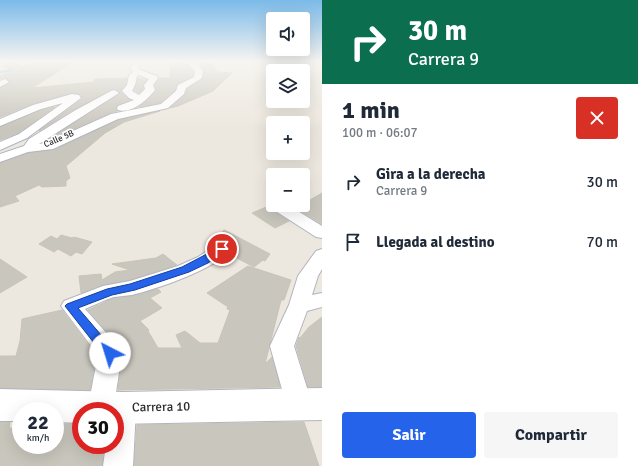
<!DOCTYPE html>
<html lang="es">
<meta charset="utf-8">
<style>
:root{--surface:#fff;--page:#f6f6f7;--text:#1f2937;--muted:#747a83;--accent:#2563eb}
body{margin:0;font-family:Signika,sans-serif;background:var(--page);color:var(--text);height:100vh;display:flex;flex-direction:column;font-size:15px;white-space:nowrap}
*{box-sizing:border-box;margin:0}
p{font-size:13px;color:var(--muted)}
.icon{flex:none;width:22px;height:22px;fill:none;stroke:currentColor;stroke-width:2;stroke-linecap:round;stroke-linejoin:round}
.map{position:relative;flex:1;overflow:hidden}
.sheet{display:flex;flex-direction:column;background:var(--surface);width:316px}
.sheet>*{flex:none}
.hud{background:#0b6e4f;color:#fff;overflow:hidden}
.controls{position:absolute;left:266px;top:12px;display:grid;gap:8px}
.controls a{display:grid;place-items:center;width:44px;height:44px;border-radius:4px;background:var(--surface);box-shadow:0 4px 16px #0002;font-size:20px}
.speed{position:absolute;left:12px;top:402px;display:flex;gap:8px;font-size:20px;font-weight:700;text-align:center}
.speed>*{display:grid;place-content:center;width:52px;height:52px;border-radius:50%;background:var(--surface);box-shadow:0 4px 16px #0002;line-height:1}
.speed small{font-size:10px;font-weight:400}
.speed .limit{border:6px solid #d22;background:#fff;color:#111}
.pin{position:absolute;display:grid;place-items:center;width:34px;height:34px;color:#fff;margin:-17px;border:2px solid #fff;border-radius:50%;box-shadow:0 1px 4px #0007}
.me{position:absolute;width:44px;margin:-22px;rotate:320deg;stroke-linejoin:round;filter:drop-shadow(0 0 3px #0008)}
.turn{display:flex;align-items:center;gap:14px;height:84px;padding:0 20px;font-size:18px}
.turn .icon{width:52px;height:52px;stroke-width:2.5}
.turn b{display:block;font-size:28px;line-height:34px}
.round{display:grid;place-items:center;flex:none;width:42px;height:42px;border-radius:4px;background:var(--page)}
.headline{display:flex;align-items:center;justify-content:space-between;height:68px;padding:0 20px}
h1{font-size:24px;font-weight:700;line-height:30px}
.primary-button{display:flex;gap:8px;margin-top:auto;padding:8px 20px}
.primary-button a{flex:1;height:46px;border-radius:4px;background:var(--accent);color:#fff;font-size:16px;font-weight:700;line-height:46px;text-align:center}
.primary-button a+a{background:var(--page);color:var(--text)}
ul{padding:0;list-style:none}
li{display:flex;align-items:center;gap:12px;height:60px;padding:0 20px}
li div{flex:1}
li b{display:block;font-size:15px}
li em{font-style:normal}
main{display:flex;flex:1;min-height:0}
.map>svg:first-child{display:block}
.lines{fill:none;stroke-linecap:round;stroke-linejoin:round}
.stream{stroke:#77c4ea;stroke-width:2.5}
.building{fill:#c9c6bd;stroke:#c8c4b8}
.street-casing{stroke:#b2b4bf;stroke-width:2}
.secondary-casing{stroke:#b2b4bf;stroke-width:2}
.street{fill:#fff;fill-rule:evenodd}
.secondary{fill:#fff;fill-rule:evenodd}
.route{fill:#2563eb;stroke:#184099}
.labels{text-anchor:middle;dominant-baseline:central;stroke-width:3.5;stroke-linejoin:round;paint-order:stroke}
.far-street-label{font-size:9px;fill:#2c2c2c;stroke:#fff}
.near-street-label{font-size:13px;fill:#2c2c2c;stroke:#fff}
</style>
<main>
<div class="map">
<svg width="322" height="466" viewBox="0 0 322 466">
<rect width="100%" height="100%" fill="#ede8df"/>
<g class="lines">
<path class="stream" d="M0,72L20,69"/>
</g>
<path class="building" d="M4,62H12L23,67L29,65V62H73L32,88L94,82L95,79L127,78L126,84L120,91L130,100L117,105L116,109L117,111L110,113L46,141L120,92L115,89L110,90L73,110L39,131L82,99V97L79,94L72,93L32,104L0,117V88L10,82L6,78L0,79V76L15,70L3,67Z
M171,62H186L193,71V76L177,84L175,90L160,103L139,107L156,91L155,85L159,78H170Z
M198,62L213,64L217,72L232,73L213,91L178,106L170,108L185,95L187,89L203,78L204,70Z
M138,78L147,80L143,84V89L139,93L134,90Z
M55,107L18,133L0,140V127L41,110Z
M160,111L124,122L105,133L66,166L70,178L66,181V186L42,187L39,185L15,196L19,201L0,207V163L28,153L54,150L118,120Z
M322,193V224L291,205H303V201L310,200Z
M271,205L273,211L289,221L275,228L252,213Z
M224,230L232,234L270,254L265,261L263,260L254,267L231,255L237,250L232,247L228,244L214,240Z
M61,235L72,238L74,237L92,242L82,254L76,252L71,256L58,249L54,252L39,244L51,236L57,239Z
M163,254L177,265L130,280L102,285L81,293L79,276L101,274L102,280L115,272L130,270L112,264L156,258Z
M0,259L27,277L0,293Z
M248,266L291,280L284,300H281L265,364L272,357L280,387L118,390L123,352L119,345L88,310L114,298L132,296L158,289L161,292L150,298L162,308L140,321L149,330L148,331L158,348H182L176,335L185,331L200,343H218L230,310L227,309L228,307L207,293Z
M62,310L96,355L90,390L0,388V356H16L20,341L22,319Z
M322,317V387H308L296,346L299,337L300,338L309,327Z
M0,422H10L9,428H21V445H55V424H81V445H104L102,466H0Z
M304,422L319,466H134L137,425Z"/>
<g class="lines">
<defs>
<path id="street" d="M13,62H27L28,64L24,66Z
M187,62H196L203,71L202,78L186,88L184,94L168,108L118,119L53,149L28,152L0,162V154L24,146L29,139L74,111L111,91L114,90L119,93L39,144L46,143L111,114L161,104L176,91L178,85L194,77L195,71Z
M134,63H140L141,65L138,68L140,70L157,76L158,78L153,85L155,90C147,100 132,114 118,110L117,108L118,106L134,100L129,98L122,91L127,85L129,75L133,72L130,68ZM139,75L149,79L144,85L145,89L139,95L132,91L135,85L137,76Z
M5,79L9,82L0,87V81Z
M72,94L79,95L81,98L27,138L0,150V142L19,134L63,103L41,109L0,126V119L33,105Z
M274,205H288L322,226V238L316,237L274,210L272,207Z
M222,243L228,245L231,249C217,269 156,289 132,295C126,296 120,296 114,297C104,300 95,305 85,309L118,346L122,353L115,399L123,396L132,399L136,408L133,466H103L106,445H115V411H90L88,407L98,355L61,306L64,301L103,286L130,281L178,266L198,257L216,245Z
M322,249V269L318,276L312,295L322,293V307L307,311L294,346L312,404L308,412L299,416L290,412L286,404L270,346L289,305L298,276L316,251Z"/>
<path id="secondary" d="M322,388V420L115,424V411H81V423L55,422V411H21V421H0V389L123,392Z"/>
</defs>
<use href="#street" class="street-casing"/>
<use href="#secondary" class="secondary-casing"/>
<use href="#street" class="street"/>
<use href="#secondary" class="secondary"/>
</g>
<linearGradient id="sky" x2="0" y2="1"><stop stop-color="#7bbae9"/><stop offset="0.48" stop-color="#f7f5f1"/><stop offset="1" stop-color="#f7f5f1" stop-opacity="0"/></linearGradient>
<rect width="322" height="128" fill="url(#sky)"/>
<path class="route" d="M222,246L225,247L227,249L225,251L208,263L189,272L135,290L112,295L78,308L114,350L116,353L114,357L110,359L105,357L65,306L67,304L107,289L130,284L182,267Z"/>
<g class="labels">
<g class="far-street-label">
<text transform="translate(59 139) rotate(-23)">Calle 5B</text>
</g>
<g class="near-street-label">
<text transform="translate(161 407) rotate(-1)">Carrera 10</text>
</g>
</g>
</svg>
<div class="controls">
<a><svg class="icon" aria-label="sound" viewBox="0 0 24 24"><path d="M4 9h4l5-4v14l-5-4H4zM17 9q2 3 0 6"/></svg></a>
<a><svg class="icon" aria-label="layers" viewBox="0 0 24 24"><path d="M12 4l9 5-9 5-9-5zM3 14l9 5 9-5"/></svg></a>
<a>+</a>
<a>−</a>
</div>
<div class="speed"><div>22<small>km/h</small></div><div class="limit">30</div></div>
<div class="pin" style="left:222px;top:249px;background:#d93025"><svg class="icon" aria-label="arrive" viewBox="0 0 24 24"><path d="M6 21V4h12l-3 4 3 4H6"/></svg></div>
<svg class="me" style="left:110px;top:353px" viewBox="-20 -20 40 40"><circle r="19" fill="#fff"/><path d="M0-13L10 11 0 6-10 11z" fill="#2563eb"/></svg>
</div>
<section class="sheet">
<div class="hud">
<div class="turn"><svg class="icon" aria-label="right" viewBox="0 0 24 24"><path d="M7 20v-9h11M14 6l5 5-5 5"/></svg><div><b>30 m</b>Carrera 9</div></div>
</div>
<div class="headline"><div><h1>1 min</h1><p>100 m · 06:07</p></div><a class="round" style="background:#d93025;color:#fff"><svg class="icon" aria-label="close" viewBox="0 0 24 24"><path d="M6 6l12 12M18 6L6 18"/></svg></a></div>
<ul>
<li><svg class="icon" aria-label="right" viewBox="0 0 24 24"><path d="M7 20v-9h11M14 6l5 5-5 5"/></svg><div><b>Gira a la derecha</b><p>Carrera 9</p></div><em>30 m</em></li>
<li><svg class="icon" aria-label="arrive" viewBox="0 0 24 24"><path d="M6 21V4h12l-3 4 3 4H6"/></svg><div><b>Llegada al destino</b></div><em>70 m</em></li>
</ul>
<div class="primary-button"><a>Salir</a><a>Compartir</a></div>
</section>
</main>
